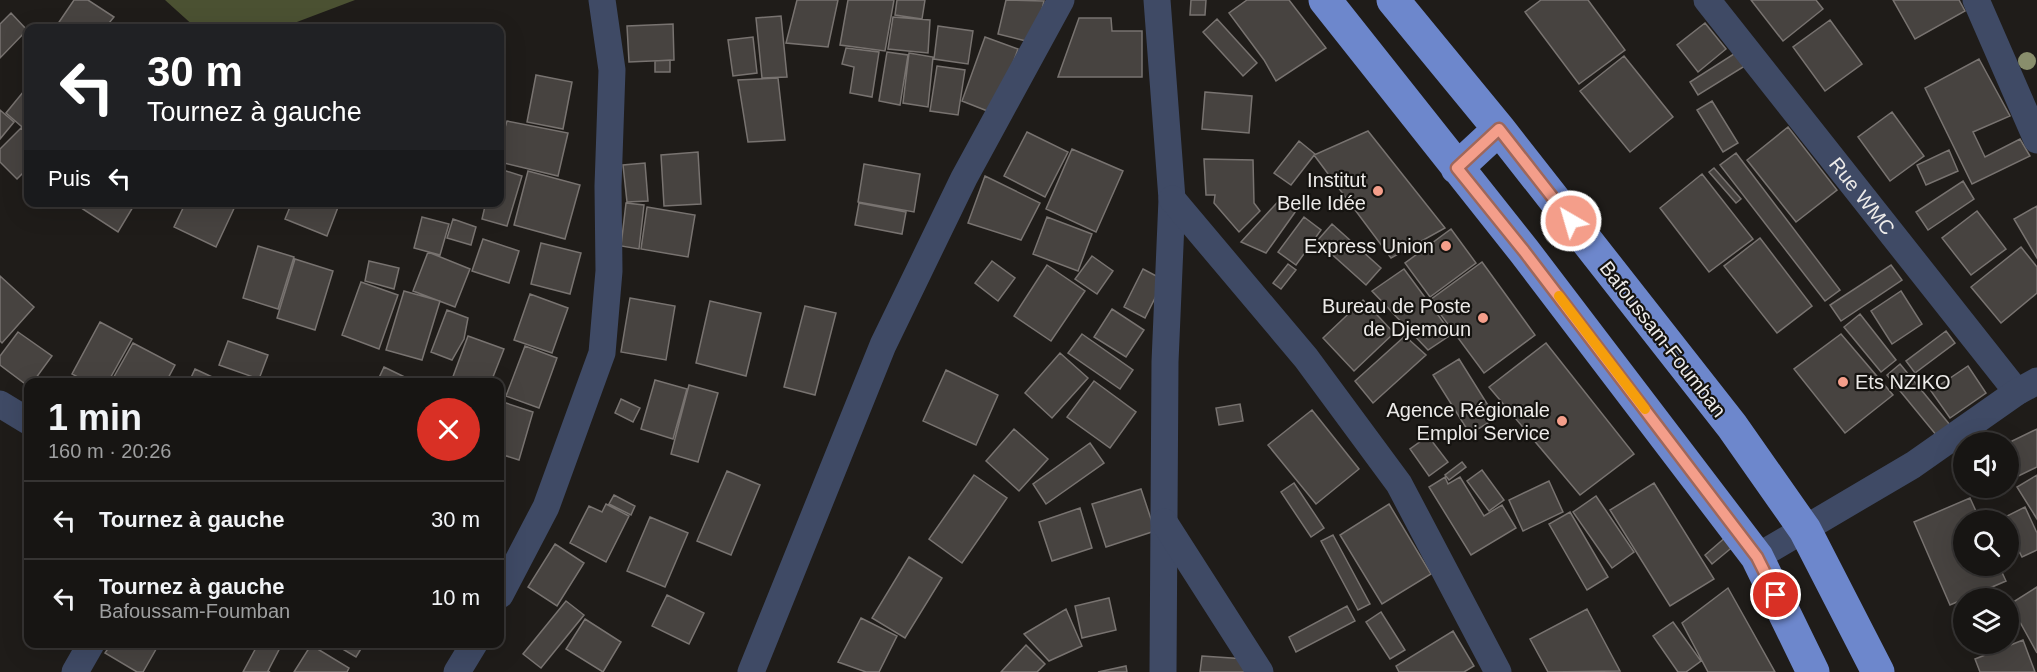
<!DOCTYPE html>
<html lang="fr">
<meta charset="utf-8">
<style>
:root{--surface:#171513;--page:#242221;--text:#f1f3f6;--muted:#9e9fa0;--line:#363433}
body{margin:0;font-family:Arial,sans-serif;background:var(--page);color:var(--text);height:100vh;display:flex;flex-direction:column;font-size:22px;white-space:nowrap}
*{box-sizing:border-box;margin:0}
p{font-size:20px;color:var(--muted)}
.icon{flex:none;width:33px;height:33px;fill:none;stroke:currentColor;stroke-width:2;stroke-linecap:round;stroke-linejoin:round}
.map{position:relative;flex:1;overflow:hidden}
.side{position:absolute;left:24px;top:378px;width:480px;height:270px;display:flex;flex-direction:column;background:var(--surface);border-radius:12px;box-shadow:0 6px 24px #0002,0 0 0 2px var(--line)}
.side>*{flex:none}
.guide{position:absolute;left:24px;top:24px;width:480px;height:183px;border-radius:12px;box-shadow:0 6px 24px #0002,0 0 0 2px var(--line);background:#202124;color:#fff;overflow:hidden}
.buttons{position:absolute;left:1953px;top:432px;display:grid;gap:12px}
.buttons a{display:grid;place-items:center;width:66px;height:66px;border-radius:50%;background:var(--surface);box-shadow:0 6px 24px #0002,0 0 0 2px var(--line);font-size:30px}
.pin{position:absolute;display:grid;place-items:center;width:51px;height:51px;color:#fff;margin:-26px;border:3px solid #fff;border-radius:50%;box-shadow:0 2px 6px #0007}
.me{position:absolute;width:66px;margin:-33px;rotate:322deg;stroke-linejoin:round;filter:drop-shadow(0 0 4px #0008)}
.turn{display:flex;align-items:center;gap:21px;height:126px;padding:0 24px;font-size:27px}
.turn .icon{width:78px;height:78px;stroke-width:2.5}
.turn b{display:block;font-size:42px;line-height:51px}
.then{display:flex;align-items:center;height:57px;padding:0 24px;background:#0003;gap:12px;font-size:22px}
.round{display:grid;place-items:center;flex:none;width:63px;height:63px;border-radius:32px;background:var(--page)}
.head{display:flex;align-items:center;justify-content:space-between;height:102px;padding:0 24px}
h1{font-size:36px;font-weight:700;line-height:45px}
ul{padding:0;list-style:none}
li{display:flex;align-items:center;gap:18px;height:78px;padding:0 24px;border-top:2px solid var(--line)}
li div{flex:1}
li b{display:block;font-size:22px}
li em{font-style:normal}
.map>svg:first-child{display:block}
.forest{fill:#4b5132}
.building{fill:#474340;stroke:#787370;stroke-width:1.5}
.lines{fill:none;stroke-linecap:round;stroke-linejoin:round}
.street{stroke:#3f4a65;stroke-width:27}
.highway{stroke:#6d87cc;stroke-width:33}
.tree{fill:#898e6c}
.route-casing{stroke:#9f675a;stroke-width:15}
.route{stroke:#f49e8a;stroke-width:10}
.slow{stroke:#f59e0b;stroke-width:10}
.poi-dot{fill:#f49e8a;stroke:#151310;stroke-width:2}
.labels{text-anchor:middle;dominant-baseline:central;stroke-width:4.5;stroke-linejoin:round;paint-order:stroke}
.poi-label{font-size:20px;fill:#edebe9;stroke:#151310;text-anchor:end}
.street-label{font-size:20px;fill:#edebe9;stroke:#151310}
</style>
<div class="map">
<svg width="2037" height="672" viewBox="0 0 2037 672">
<rect width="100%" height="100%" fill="#1f1c19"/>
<path class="forest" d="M165,0H355L281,28H196Z"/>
<path class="building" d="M74,0H88L114,17L105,28H55Z
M797,0H838L828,47L786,43Z
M848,0H894L885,51L840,45Z
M897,0H925L922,19L895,15Z
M1006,0L1044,1L1034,43L998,34Z
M1191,0H1206L1205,15H1190Z
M1247,0H1289L1326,48L1276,81L1264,60L1229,13Z
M1541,0H1588L1625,50L1579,84L1525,12Z
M1751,0H1816L1823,9L1783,41Z
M1893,0H1959L1965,11L1915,39Z
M11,13L27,30L0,58V24Z
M781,16L787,77L762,78L756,18Z
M893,17L930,20L928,53L888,49Z
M1079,18H1111L1112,31H1142V77H1058Z
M1217,19L1257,63L1243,76L1203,32Z
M1830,20L1862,64L1825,91L1793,47Z
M1705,23L1726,49L1698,72L1677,45Z
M673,24L674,60L629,62L627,26Z
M938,26L973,31L968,64L934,59Z
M753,37L757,73L733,76L728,40Z
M985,37L1018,49L995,114L962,101Z
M846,48L879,52L872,97L850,93L854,67L842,64Z
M1740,50L1748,64L1698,95L1690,82Z
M887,52L908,55L900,105L879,101Z
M909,53L933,57L928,107L903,103Z
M1624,56L1673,117L1630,152L1580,91Z
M1979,59L2010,116L1973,132L1985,157L2020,139L2030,156L1972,184L1925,88Z
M670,60V72H655V61Z
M937,66L965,70L958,115L930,111Z
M536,75L572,82L563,129L527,122Z
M778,78L785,140L748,142L738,80Z
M28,86V132L6,113Z
M1205,92L1252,96L1249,133L1202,129Z
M1712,101L1738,143L1723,152L1697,110Z
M0,110L14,122L0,139Z
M1892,112L1924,156L1890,181L1858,137Z
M507,121L568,133L558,176L500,162V144Z
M1788,127L1837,190L1796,222L1747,160Z
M21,128L28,135V168L17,179L0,162V149Z
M1368,131L1445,228L1391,258L1314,155Z
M1027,132L1068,152L1045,197L1004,176Z
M1299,141L1315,154L1291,185L1274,173Z
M1072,149L1123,171L1096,232L1046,209Z
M1949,150L1958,171L1926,185L1917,165Z
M698,152L701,204L664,206L661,155Z
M1736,153L1840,290L1825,301L1720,165Z
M1204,159L1253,160L1254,203L1260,211L1239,232L1214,203L1215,195H1206Z
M645,163L648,201L627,202L623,165Z
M864,164L920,174L914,212L858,202Z
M1714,168L1741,199L1736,203L1709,172Z
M500,169L522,176L507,226L482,219L486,202H500Z
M528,171L580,185L565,239L514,225Z
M1702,174L1753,239L1709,272L1660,208Z
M985,176L1040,203L1021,240L968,223Z
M1963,181L1974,199L1928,230L1916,212Z
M1284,195L1298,208L1266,253L1241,242Z
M72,202H136L118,232Z
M186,202H237L216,247L174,227Z
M292,202H340L327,236L285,219Z
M626,203L644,205L639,249L621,246Z
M859,203L906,212L902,234L855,225Z
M2037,206V258L2014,219Z
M647,207L695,215L688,257L641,249Z
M1977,211L2006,249L1971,275L1942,238Z
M422,217L449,224L440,255L414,248Z
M1047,217L1092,234L1078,271L1033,254Z
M1304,217L1321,230L1296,265L1278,252Z
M453,219L476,227L471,245L447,238Z
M1332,224L1381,268L1366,285L1317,241Z
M1451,229L1476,263L1430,297L1405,263Z
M1760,238L1812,306L1777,333L1724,266Z
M483,239L519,251L509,283L472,271Z
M541,243L581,253L570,294L531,284Z
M258,246L294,257L278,309L243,298Z
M2021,247L2037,267V293L2001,323L1971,287Z
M428,252L470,269L455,307L413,291Z
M1092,256L1113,271L1097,294L1075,279Z
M295,259L333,271L315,330L277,318Z
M369,261L399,268L394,289L365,281Z
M992,261L1015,278L998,301L975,283Z
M1482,262L1535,335L1484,373L1430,300Z
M1288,264L1296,270L1281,289L1273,283Z
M1047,265L1085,291L1051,341L1014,316Z
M1891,265L1902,280L1841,321L1830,305Z
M1143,269L1164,280L1145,318L1124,307Z
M1404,269L1452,334L1428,350L1372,291Z
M0,276L34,307L2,343L0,341Z
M361,282L398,295L379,349L342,335Z
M404,291L440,301L422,360L386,350Z
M1901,291L1922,324L1892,344L1871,311Z
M530,294L568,308L552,353L514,340Z
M630,298L675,306L666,360L621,352Z
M1363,300L1394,333L1354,371L1323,338Z
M710,301L761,313L746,376L696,363Z
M805,306L836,313L815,395L784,387Z
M1112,309L1144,330L1126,357L1094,337Z
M447,310L468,318L464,339L452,360L431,352Z
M1860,314L1896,360L1881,372L1844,327Z
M100,322L132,339L108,382H87L72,374Z
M1946,331L1955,343L1915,373L1906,361Z
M18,332L52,356L33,382H28V386L0,365V356Z
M1082,334L1133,370L1120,389L1068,353Z
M1841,334L1893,395L1845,433L1794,369Z
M468,336L504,349L491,382H451Z
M1405,336L1426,355L1373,403L1355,381Z
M228,341L268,355L259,379L219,365Z
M133,343L175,365L166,382H111Z
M1546,343L1634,454L1580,495L1489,387Z
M525,346L557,358L539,408L506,396Z
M1060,353L1088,378L1052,418L1025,393Z
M1459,359L1496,418L1470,434L1433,375Z
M1900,364L1950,425L1937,436L1887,375Z
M1968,366L1986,393L1950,418L1931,391Z
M384,367L413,381L412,382H377Z
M195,369L223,382H189Z
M946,370L998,395L976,445L923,421Z
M655,380L687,389L673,439L641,429Z
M1094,381L1136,412L1110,448L1067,417Z
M689,385L718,393L698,462L671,454Z
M621,399L640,408L633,422L615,413Z
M500,401L533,412L519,460L500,454Z
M1240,404L1243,421L1219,425L1216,408Z
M1312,410L1359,469L1316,504L1268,445Z
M1014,429L1048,459L1019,491L986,461Z
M2037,429V467L2008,481V443Z
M1428,436L1448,462L1429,476L1410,449Z
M1090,443L1104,463L1046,504L1033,484Z
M1462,462L1466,467L1449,480L1445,475Z
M1482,470L1504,500L1489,511L1467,481Z
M727,471L760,485L731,555L697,541Z
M974,475L1007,498L962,563L929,539Z
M2037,475V519L2017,487Z
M1445,477L1448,484L1460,477L1484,516L1502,505L1516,528L1471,555L1429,487Z
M1549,481L1563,512L1523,531L1509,500Z
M1294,483L1324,528L1311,537L1281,492Z
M1654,483L1714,579L1670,606L1610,510Z
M1141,489L1155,531L1106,547L1092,504Z
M614,495L635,506L631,515L609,504Z
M1596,496L1634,552L1612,568L1573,512Z
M1970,498L1980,520H1964V566H1999L2006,581L1950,605L1914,522Z
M606,504L629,516L606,562L570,543L589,506L602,512Z
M1389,504L1431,574L1382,604L1340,535Z
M2025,507L2037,533V550L2022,557L2008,530V520H2004L2003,518Z
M1080,508L1092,548L1052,561L1039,522Z
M1570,512L1608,577L1587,590L1549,524Z
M650,517L688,533L665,587L627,571Z
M1333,535L1370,604L1358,610L1321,541Z
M1727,536L1735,545L1712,564L1705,555Z
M555,544L584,563L557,606L528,587Z
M909,557L942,578L905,638L872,618Z
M2037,587V653L2010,604Z
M1728,588L1775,672H1708L1682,623Z
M667,595L704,613L689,644L652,626Z
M1109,598L1116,630L1082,638L1075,606Z
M566,601L584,615L541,668L523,654Z
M1347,606L1355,621L1296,652L1289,637Z
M1066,609L1082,646L1049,661L1024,634Z
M1587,609L1620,671L1548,672L1530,639Z
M1381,612L1405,650L1390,659L1366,622Z
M861,618L897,636L879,672H866L838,662Z
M585,619L621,642L603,672L566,649Z
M1673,622L1701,661L1686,672H1678L1653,636Z
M1453,631L1474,666L1464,672H1399L1396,666Z
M2023,640L2035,672H1980L1975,659Z
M111,644H159L143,672H137L105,653Z
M258,644H282L268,671L270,672H243Z
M334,644H364L356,657Z
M311,645L349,668L347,672H294Z
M1026,645L1045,664L1037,672H1001Z
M1202,656L1246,659L1245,672H1200Z
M1126,666L1127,672H1098Z"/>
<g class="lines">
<g class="street">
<path d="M1157,0L1172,199L1165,362L1163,672"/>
<path id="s1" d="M1707,0L2017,392"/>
<path d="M1976,0L2037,140"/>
<path d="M1172,199L1306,358L1399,484L1498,672"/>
<path d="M0,404L28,421"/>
<path d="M1164,522L1260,672"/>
<path d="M1757,557L1913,465L2017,392L2037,381"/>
<path d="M500,595L546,507L602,353L609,271L608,186L612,70L602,0"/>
<path d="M75,672L91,644"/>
<path d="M457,672L474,644"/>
<path d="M751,672L883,345L964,178L1061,0"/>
</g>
<path class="highway" d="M1325,0L1524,251L1757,557L1813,672
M1393,0L1499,129L1732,426L1805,530L1878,672
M1457,168L1499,129"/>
</g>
<circle class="tree" cx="2027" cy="61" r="9"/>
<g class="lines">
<defs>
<path id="route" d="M1571,221L1499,129L1457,168L1524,251L1757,557L1776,595"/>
</defs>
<use href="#route" class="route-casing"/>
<use href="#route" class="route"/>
<path class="slow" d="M1559,296L1645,409"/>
</g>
<g class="poi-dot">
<circle cx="1378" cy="191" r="6"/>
<circle cx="1446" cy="246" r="6"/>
<circle cx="1483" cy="318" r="6"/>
<circle cx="1843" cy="382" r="6"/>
<circle cx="1562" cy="421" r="6"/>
</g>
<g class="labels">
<g class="poi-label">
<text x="1366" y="180">Institut<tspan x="1366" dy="23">Belle Idée</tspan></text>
<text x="1434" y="246">Express Union</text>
<text x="1471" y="306">Bureau de Poste<tspan x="1471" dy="23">de Djemoun</tspan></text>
<text x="1855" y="382" text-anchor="start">Ets NZIKO</text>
<text x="1550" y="410">Agence Régionale<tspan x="1550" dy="23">Emploi Service</tspan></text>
</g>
<g class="street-label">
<text stroke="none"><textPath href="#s1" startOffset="250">Rue WMC</textPath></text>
<text transform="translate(1663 339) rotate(52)">Bafoussam-Foumban</text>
</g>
</g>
</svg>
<div class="buttons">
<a><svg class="icon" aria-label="sound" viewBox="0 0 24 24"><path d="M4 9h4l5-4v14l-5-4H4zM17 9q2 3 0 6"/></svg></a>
<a><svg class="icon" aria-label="search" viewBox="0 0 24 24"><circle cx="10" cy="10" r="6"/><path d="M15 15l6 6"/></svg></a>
<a><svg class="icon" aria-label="layers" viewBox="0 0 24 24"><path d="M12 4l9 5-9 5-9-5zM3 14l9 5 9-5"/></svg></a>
</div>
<div class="pin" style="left:1776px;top:595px;background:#d93025"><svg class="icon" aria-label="arrive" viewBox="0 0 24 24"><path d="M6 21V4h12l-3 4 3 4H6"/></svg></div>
<svg class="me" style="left:1571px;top:221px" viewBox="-20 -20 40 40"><circle r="17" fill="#f49e8a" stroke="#fff" stroke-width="3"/><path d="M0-11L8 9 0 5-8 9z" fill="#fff"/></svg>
<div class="guide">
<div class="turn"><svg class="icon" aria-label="left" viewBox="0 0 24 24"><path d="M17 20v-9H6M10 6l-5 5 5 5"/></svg><div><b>30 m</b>Tournez à gauche</div></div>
<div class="then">Puis<svg class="icon" aria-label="left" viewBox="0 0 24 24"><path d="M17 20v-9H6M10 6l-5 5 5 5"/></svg></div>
</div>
<section class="side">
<div class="head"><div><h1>1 min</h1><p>160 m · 20:26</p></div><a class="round" style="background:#d93025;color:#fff"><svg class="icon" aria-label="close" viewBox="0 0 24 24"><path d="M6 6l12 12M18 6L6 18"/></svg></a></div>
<ul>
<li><svg class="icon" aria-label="left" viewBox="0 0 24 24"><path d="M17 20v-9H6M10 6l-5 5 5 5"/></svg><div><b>Tournez à gauche</b></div><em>30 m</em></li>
<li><svg class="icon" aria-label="left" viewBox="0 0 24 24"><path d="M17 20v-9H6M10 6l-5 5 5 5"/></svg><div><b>Tournez à gauche</b><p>Bafoussam-Foumban</p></div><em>10 m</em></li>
</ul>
</section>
</div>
